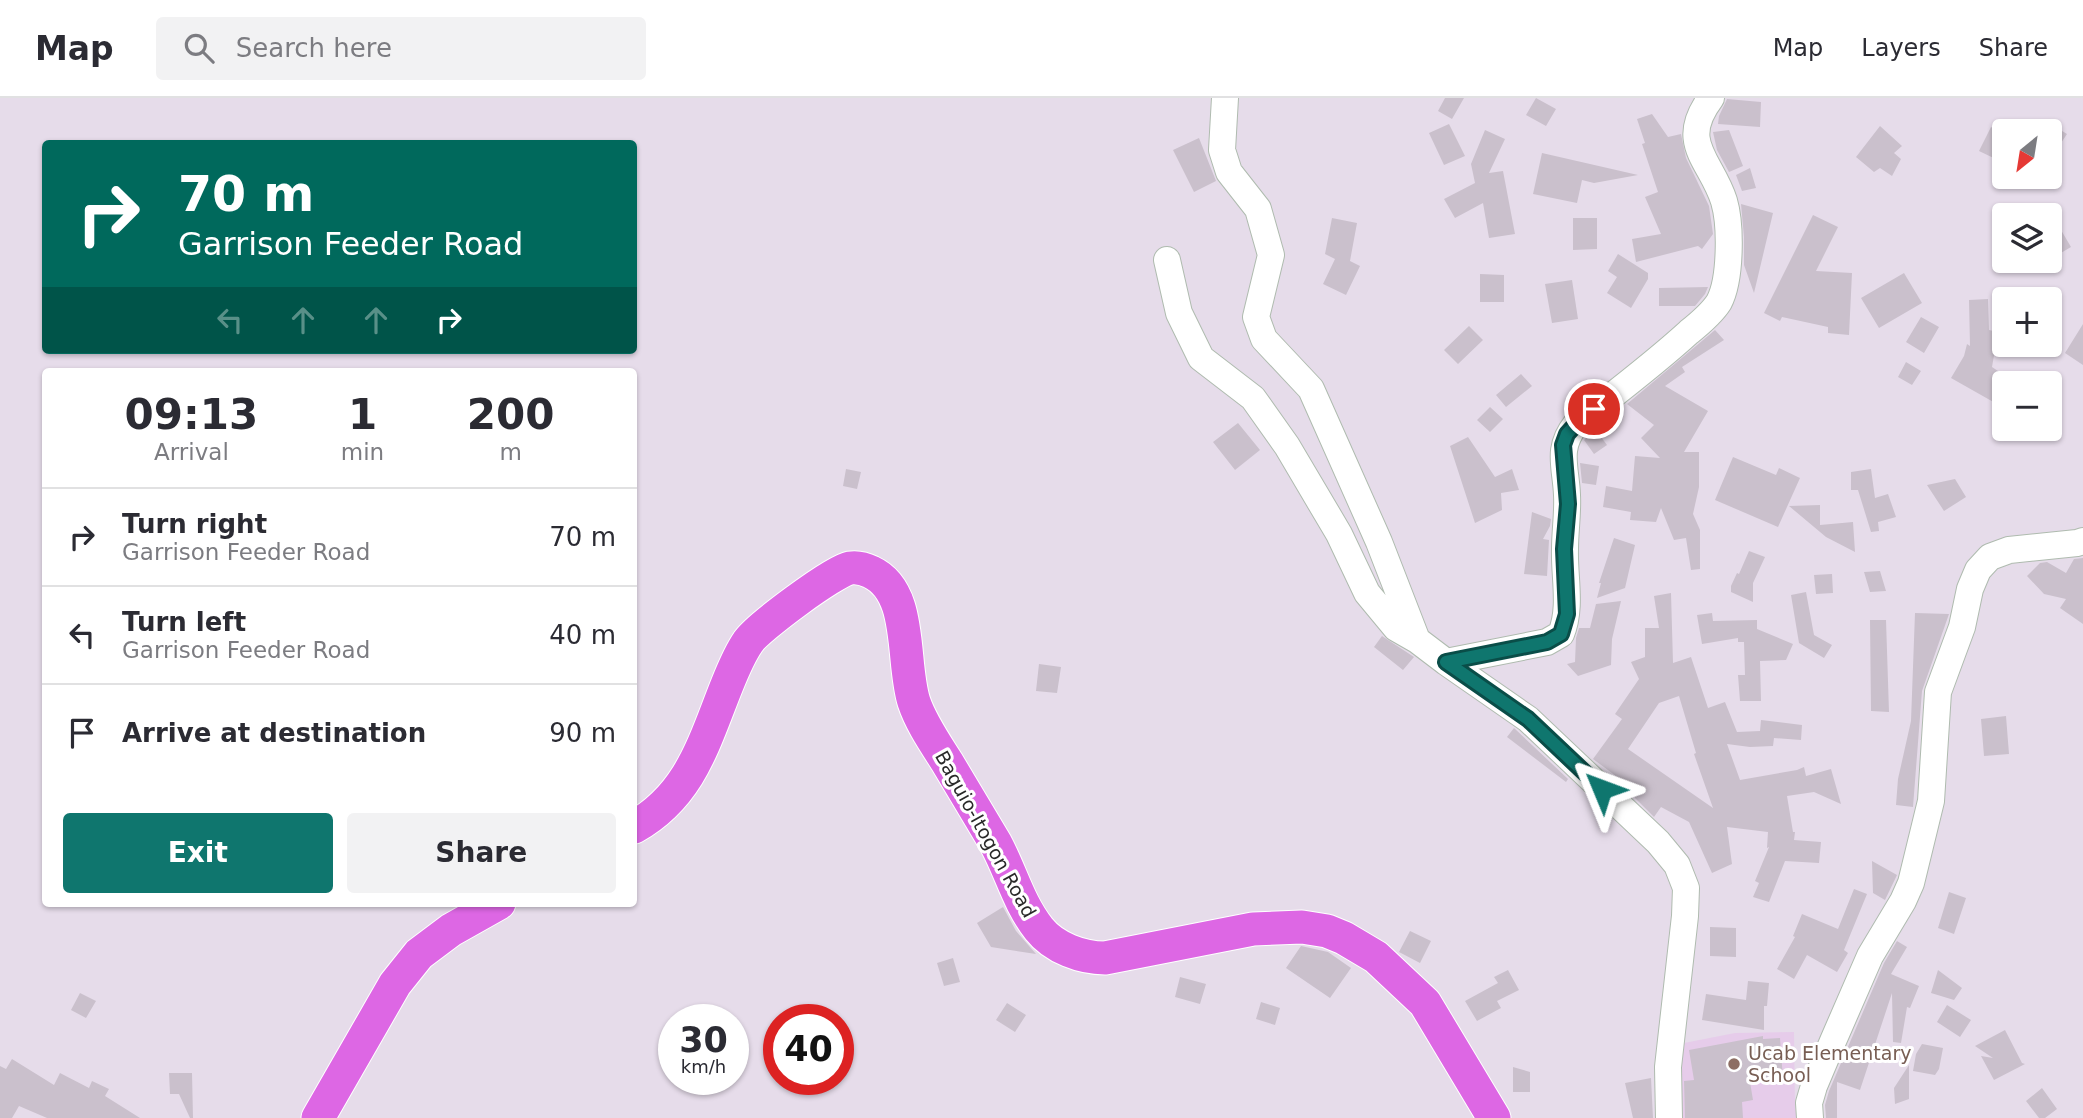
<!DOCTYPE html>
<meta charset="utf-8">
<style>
:root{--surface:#fff;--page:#f2f2f3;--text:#2b2b33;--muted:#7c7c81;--line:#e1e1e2;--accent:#0f766e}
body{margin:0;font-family:"DejaVu Sans",sans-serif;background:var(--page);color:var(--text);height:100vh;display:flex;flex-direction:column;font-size:26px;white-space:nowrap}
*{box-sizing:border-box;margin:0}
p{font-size:23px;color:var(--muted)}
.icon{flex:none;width:38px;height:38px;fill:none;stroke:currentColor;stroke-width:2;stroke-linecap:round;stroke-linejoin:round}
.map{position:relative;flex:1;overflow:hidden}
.drawer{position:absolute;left:42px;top:270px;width:595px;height:539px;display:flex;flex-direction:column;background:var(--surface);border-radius:7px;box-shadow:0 2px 5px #0004}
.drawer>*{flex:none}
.top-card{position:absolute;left:42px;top:42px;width:595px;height:214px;border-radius:7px;box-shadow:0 2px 5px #0004;background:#00695c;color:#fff;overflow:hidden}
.needle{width:46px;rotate:210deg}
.fabs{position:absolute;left:1992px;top:21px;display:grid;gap:14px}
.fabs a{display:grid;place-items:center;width:70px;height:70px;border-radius:7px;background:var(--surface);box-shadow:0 2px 5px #0004;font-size:35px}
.speed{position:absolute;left:658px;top:906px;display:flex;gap:14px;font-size:35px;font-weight:700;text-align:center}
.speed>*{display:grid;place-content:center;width:91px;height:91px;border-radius:50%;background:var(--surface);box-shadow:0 2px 5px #0004;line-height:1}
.speed small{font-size:18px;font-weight:400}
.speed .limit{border:10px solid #d22;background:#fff;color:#111}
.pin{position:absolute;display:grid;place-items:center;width:60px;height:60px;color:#fff;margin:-30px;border:4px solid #fff;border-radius:50%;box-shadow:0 2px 7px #0007}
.me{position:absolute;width:77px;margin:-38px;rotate:314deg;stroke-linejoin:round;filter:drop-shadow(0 0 5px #0008)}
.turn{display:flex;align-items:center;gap:24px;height:147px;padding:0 21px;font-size:32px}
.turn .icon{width:91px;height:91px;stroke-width:2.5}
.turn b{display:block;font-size:49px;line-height:60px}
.lanes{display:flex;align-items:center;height:66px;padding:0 21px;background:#0003;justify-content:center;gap:35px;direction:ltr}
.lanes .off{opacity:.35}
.eta{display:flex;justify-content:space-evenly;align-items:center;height:119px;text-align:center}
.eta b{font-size:42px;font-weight:800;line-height:49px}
.action{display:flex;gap:14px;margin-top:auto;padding:14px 21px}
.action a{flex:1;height:80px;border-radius:7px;background:var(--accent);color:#fff;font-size:28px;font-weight:800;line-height:80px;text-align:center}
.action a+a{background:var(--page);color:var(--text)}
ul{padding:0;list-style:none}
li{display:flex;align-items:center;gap:21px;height:98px;padding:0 21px;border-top:2px solid var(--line)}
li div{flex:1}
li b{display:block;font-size:26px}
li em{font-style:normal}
header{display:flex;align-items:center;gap:42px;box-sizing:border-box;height:98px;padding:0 35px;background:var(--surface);border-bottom:2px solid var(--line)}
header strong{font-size:33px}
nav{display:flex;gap:38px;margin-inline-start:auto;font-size:24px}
.search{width:490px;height:63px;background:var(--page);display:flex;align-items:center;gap:18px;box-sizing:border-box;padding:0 24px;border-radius:7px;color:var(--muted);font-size:26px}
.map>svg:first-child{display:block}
.education{fill:#e6ccea}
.building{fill:#cac0cc;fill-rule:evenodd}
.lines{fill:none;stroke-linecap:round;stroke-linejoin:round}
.minor-casing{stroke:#afbbaf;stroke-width:28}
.major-casing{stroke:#fff;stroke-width:35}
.minor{stroke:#fff;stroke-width:26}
.major{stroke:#dd67e4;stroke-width:33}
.route-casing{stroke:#0a4d48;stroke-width:18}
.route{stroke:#0f766e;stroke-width:12}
.education-dot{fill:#8d6e63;stroke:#fff;stroke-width:2.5}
.labels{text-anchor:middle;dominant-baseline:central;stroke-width:6;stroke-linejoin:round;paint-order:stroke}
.street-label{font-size:19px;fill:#292929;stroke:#fff}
.education-label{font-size:19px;fill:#785e54;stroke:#fff;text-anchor:start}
</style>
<header>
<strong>Map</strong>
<div class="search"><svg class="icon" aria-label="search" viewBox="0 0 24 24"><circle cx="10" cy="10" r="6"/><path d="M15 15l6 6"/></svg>Search here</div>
<nav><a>Map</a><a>Layers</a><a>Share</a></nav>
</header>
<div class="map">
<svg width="2083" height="1020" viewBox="0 0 2083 1020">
<rect width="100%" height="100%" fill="#e6dcea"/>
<path class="education" d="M1794,934L1795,1010L1797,1020H1670L1679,946L1735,935Z"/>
<path class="building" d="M1445,0H1464L1452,21L1438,13Z
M1536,0L1556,11L1546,28L1526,17Z
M1727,1L1761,4L1760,29L1718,26L1719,18Z
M1652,16L1668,39L1681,36L1686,60L1709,108L1713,136L1702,151L1698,148L1636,164L1632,141L1661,136L1645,99L1658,94L1642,46L1645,45L1637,21Z
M2049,25L2067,36L2049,63Z
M1449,26L1465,58L1444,67L1429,35Z
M1880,28L1902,48L1894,55L1901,61L1892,78L1880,70L1874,74L1856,59Z
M1991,29L2004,36V65L1979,53Z
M1485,32L1505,41L1489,75L1503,73L1515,136L1489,140L1483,105L1455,120L1444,101L1475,85L1471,66Z
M1729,32L1743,68L1729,74L1717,52L1713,34Z
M1199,40L1216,83L1194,94L1173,52Z
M1542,55L1638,77L1594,85L1582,82L1577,105L1533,96Z
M1750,70L1756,90L1742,93L1736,77Z
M1741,106L1773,115L1754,195L1744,167V139Z
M1813,117L1838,129L1816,173L1852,175L1849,237L1828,235V229L1782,219L1780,223L1764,215Z
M1332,120L1357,125L1350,163L1360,168L1346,197L1323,186L1335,161L1325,156Z
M1573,120H1597V151L1573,152Z
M2061,132L2071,149L2049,162V139Z
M1618,156L1648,175V181L1631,210L1607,195L1617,179L1608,173Z
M1904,175L1922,205L1879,230L1861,200Z
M1480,176L1504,177V204H1480Z
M1572,182L1578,221L1552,225L1545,186Z
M1708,189L1705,196L1695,208H1659V190Z
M1988,201L1989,232L1998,234L1992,269L2004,277V310L1951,280L1964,258L1967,246L1970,248L1969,202Z
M1921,219L1939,229L1924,255L1906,244Z
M2083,226V267L2065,255Z
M1469,228L1483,242L1458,266L1444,252Z
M1715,232L1724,242L1682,269L1685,274L1665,288L1708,313L1684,354H1699V389L1693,416L1700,432V471L1691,472L1686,440L1674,442L1661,410L1656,424L1630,422L1631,414L1603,409L1606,388L1632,393L1635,358L1660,360L1641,340L1654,327L1627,306Z
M1906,264L1921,273L1912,287L1898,279Z
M1521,276L1532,288L1506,309L1496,297Z
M1490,309L1503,321L1490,334L1477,322Z
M1238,325L1260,352L1235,372L1213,344Z
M1595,331L1607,347L1594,356L1584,342Z
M1468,339L1495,379L1512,371L1519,392L1501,395L1502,412L1475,425L1450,348Z
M1733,359L1776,377L1779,370L1800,380L1778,429L1715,402Z
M1580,365L1599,368L1596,387L1582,385Z
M846,371L861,374L857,391L843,388Z
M1871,371L1875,400L1888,396L1896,419L1878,424L1879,433L1871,434L1858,392H1851V374Z
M1955,381L1966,399L1944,413L1927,387Z
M1820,407V427L1853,424L1855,454L1826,439L1789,408Z
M1532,414L1551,421L1550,428L1543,441L1549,442L1547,478L1524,476Z
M1614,440L1635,447L1625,490L1597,500L1601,485H1599Z
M1749,453L1765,459L1753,485V504L1731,494V488L1737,475L1739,476Z
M2083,460V526L2060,510L2066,501L2044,496L2027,478L2040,465L2047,464L2066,475L2074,461Z
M1880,473L1886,493L1870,494L1864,474Z
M1832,476L1833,495L1816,496L1814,477Z
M1806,494L1814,537L1832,547L1824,560L1799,545L1791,497Z
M1671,495L1673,565L1691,559L1708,610L1725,604L1737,634L1760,633L1761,622L1802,627L1801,642L1774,640L1773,648L1750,649L1727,646L1740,682L1797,672L1804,669L1806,678L1831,671L1841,706L1814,694L1787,698L1793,734H1795L1794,742L1821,744L1819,765L1785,763L1769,804L1753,799L1759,785L1755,783L1769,749L1767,750L1768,734L1727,729L1732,766L1712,775L1689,724L1661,709L1654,719L1634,699L1639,695L1593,661L1622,621L1615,616L1639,581L1631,564L1645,559V530H1659L1654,498ZM1679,598L1696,655L1694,656L1713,710L1628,651L1659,605Z
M1621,503L1612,541L1611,567L1578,578L1567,566L1575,564L1576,540L1579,530H1590L1596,506Z
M1712,515L1713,523L1757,522V531L1793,546L1786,562L1760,563L1761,603H1740L1738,577H1745L1744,544H1738V540L1702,546L1697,517Z
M1915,515L1949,516L1922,593L1913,709L1896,707L1898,681L1911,623Z
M1870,522H1886L1889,614L1871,613Z
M1382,538L1414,559L1403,572L1374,549Z
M1039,566L1061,569L1057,595L1036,593Z
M2006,618L2009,656L1984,658L1981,621Z
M1514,630L1568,681L1566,684L1507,639Z
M1872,763L1897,777L1885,802L1873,795Z
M1854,791L1867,796L1844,852L1848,855L1837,874L1807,857L1794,881L1777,871L1795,839L1793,838L1802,816L1838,831Z
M1949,794L1966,800L1954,836L1938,830Z
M1003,809L1016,833L1036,856L991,849L977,825Z
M1710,829L1736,830V859L1710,858Z
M1410,833L1431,843L1420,865L1399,854Z
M1897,843L1907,849L1891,876L1919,888L1910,910L1907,909L1901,945L1893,944L1892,895L1860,992L1837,984V1020H1826L1825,1007L1829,993L1884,865Z
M1301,848L1328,854L1351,870L1330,900L1286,870Z
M953,860L960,884L944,888L937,865Z
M1508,872L1519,892L1497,903L1501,910L1477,923L1465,903L1498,885L1494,879Z
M1938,872L1962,890L1954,902L1931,895Z
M1180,879L1206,886L1200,906L1175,899Z
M1748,883L1769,885L1767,908H1764V932L1702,922L1706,896L1746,902Z
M80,895L96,903L86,920L71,912Z
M1261,904L1280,910L1275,927L1256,921Z
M1007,905L1026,917L1015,934L996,922Z
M1947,907L1971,922L1960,939L1937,924Z
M2005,932L2022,965L2025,966L1994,982L1981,958L1993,960L1975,948Z
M1763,938V941L1780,940L1783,981L1750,984L1753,1002L1742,1004L1743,1020H1685L1684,983L1694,982L1689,952Z
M1922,946L1943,950L1939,971L1935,977L1913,973L1916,956Z
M12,961L54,987L60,975L89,990L92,983L109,991L105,998L140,1020H47L19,1008L12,1020H0V968L6,971Z
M1909,967V1001L1895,1006L1894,990Z
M1513,969L1530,974V994H1513Z
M169,975H192L193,1020H190L179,996H170Z
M1651,980L1653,1020H1633L1625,985Z
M2042,990L2057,1011L2045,1020H2039L2026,1003Z"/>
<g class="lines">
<defs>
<path id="minor" d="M1225,0L1222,52L1229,74L1258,111L1271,157L1256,219L1264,241L1311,291L1379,444L1417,542L1446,564L1528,621L1658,744L1677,767L1686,790L1685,818L1668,969L1669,1020
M1167,162L1179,215L1201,260L1253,300L1287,348L1339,436L1367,495L1396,530L1417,542
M1446,564L1547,544L1561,536C1572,509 1564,479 1565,451C1565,433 1568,415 1567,397C1566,369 1556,351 1576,326C1614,296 1653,267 1689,234C1699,226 1712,215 1719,204C1731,181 1731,127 1724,103C1711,62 1677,45 1711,0
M1810,1020L1809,1005L1814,988L1833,943L1870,858L1903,803L1911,785L1931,703L1938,594L1962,529L1970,491L1978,472L1990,459L2009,452L2077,445L2083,443"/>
<path id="major" d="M634,729C691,697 704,644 727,587C733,572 739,557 748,544C757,530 834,473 850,470C857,469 865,471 871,474C914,494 901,564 914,604C921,625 935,645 947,664C963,691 980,719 996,746C1011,774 1019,806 1039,831C1054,850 1082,860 1105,860L1253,831L1302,829L1327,833L1344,840L1376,859L1425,905L1494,1020
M318,1020L395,886L419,856L451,832L499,805"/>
</defs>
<use href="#minor" class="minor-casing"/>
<use href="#major" class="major-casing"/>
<use href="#minor" class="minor"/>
<use href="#major" class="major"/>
</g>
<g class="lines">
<defs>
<path id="route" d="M1594,311L1576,326L1567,336L1563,347L1568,406L1564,451L1567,516L1561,536L1547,544L1446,564L1528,621L1602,691"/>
</defs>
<use href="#route" class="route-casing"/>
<use href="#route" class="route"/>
</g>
<circle class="education-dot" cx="1734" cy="966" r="7"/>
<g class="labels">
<g class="street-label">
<text transform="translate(986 736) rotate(61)">Baguio-Itogon Road</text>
</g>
<g class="education-label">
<text x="1748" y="955">Ucab Elementary<tspan x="1748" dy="22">School</tspan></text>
</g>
</g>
</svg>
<div class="fabs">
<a><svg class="needle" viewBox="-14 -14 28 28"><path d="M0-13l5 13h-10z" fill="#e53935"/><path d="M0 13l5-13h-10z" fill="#7c7c81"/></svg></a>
<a><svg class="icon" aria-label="layers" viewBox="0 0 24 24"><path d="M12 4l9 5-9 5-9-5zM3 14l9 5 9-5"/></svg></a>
<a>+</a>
<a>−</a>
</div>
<div class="speed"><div>30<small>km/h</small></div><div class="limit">40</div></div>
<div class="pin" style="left:1594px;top:311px;background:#d93025"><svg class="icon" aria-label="arrive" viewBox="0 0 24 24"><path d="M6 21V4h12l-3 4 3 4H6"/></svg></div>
<svg class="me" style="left:1602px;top:691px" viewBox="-20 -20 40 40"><path d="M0-17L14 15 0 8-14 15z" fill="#0f766e" stroke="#fff" stroke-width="4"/></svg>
<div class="top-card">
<div class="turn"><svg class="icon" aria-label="right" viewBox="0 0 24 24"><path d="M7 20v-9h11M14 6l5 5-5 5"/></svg><div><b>70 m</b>Garrison Feeder Road</div></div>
<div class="lanes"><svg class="icon off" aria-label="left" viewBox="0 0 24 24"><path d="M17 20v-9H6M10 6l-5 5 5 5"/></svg><svg class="icon off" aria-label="ahead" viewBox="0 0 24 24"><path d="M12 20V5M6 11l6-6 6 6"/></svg><svg class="icon off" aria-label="ahead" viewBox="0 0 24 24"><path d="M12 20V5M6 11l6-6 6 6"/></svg><svg class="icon" aria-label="right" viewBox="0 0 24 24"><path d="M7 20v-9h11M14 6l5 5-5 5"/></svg></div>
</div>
<section class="drawer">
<div class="eta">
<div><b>09:13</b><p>Arrival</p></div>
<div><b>1</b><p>min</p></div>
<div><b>200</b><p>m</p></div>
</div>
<ul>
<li><svg class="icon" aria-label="right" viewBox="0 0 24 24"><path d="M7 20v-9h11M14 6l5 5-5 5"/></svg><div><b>Turn right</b><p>Garrison Feeder Road</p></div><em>70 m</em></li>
<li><svg class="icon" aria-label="left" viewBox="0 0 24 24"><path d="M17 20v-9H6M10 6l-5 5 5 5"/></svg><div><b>Turn left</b><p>Garrison Feeder Road</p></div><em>40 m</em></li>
<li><svg class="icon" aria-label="arrive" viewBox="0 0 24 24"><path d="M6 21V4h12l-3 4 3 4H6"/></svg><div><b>Arrive at destination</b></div><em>90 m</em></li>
</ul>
<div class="action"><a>Exit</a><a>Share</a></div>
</section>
</div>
